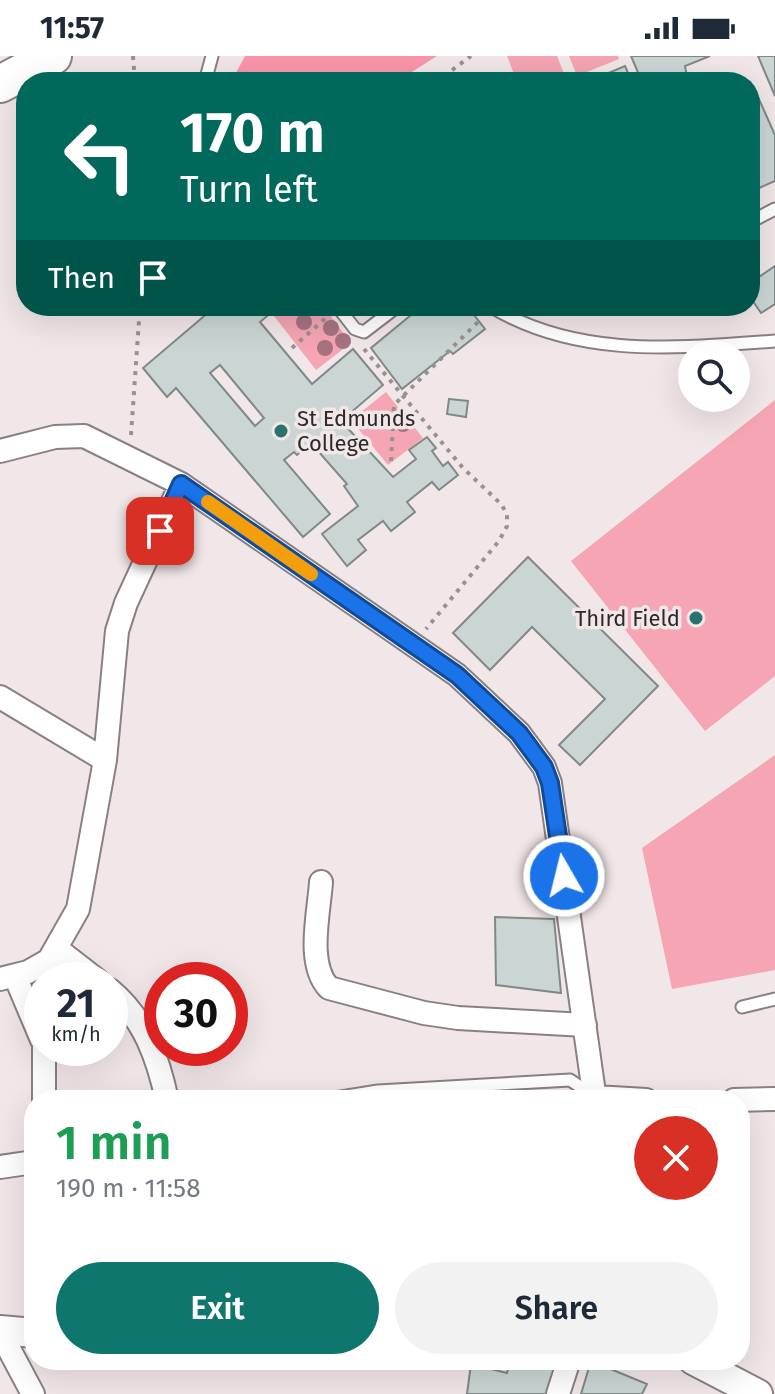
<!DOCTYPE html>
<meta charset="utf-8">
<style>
:root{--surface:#fff;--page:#f2f2f3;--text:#1f2937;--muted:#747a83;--accent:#0f766e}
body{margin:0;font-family:"Fira Sans",sans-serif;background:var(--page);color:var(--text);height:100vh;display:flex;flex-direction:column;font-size:30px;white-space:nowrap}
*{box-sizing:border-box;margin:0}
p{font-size:26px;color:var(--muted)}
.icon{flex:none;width:44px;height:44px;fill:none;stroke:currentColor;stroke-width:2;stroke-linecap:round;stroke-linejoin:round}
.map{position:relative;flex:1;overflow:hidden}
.details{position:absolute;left:24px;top:1034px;width:726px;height:280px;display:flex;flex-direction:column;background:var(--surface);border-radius:32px;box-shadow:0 8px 32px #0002}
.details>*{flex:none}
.hud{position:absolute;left:16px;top:16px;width:744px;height:244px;border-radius:32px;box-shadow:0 8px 32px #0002;background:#00695c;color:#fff;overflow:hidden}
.buttons{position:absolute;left:678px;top:284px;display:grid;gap:16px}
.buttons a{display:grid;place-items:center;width:72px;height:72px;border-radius:50%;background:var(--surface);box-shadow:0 8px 32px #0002;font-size:40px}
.speed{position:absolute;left:24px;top:906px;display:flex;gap:16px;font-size:40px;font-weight:700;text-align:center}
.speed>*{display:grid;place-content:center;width:104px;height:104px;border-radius:50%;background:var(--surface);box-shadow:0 8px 32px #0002;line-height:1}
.speed small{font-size:20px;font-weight:400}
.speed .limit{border:12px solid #d22;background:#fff;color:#111}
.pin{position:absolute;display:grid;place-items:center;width:68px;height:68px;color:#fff;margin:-34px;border-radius:16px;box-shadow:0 4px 12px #0006}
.me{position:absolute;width:88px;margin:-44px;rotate:352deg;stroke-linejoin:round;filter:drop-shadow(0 0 6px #0008)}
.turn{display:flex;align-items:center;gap:28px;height:168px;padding:0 32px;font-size:36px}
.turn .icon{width:104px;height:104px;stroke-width:2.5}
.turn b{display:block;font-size:56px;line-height:68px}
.then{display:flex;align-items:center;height:76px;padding:0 32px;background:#0003;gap:16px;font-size:30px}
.round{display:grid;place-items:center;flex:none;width:84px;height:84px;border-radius:42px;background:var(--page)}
.head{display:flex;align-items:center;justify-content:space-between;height:136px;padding:0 32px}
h1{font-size:48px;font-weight:600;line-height:60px;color:#1e9e55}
.action{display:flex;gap:16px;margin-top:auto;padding:16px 32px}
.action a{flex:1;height:92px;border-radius:48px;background:var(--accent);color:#fff;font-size:32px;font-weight:600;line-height:92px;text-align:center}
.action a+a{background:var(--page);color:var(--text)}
.status{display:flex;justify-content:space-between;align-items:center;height:56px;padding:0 40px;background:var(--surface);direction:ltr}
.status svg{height:22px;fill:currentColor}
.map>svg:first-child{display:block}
.green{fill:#f5a5b3}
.forest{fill:#f996a9}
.building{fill:#cbd6d4;stroke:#7f8988;stroke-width:2;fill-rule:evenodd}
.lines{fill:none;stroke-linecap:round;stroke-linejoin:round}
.service-casing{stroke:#8a8082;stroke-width:15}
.minor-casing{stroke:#8a8082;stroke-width:26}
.tertiary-casing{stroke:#8a8082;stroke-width:32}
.trunk-casing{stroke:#8a8082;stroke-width:40}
.path{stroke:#989091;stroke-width:4;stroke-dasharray:4 6;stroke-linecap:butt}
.service{stroke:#fff;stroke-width:11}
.minor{stroke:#fff;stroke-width:22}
.tertiary{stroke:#fff;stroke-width:28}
.trunk{stroke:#fff;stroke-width:36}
.tree{fill:#a77382}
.route-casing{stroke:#114b97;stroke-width:20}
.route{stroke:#1a73e8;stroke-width:14}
.slow{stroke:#f59e0b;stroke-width:14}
.poi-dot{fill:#2a736d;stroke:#f2e7e8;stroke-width:3}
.labels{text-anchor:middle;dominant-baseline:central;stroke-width:7;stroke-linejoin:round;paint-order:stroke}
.poi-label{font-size:22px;fill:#2d2929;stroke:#f2e7e8;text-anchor:start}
</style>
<div class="status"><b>11:57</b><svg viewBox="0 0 49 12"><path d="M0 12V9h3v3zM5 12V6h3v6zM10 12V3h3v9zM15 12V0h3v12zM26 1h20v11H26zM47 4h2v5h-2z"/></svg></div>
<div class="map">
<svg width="775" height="1338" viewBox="0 0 775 1338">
<rect width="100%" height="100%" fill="#f2e7e8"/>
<path class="green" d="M507,0H557L567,25L517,26Z
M569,0H618L619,3L577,20Z
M287,250H323L351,287L316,314L274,260Z
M386,336L423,382L388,409L351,364Z
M775,344V620L705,675L571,505Z
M775,699V914L672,933L642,792Z"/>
<path class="forest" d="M245,0H437L396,26H231Z"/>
<path class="building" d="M631,0H710L685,10L688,26H642Z
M758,0H775V40Z
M625,10L632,26H587Z
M758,41L775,79V125L757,133L750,118V44Z
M775,210V248L761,257L750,241V227Z
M216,250H279L260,266L312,328L353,293L383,329L341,365L393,421L416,403L409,394L427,381L436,392L432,395L443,410L448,406L458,419L439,434L432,426L407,446L415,456L391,475L383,465L358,484L366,494L347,510L322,478L358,450L344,430L347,428L311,387L297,399L294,396L284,404L330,458L303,481L176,332L167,341L143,312ZM220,309L264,362L255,370L210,317Z
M422,250H457L459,254L467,250L485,273L453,298L450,295L402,333L371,292Z
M449,343L468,345L466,361L447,358Z
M528,501L658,630L580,709L559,689L605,643L532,571L490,614L453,577Z
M495,861L554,863L561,937L496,929Z
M510,1304H565L555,1338H467L471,1308L507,1317Z
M591,1305L647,1328L642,1338H581Z"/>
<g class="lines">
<defs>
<path id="service" d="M205,26L212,0
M750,166L775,153
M337,250L355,273L364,276L398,250
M490,250C578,303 677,292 775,285
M742,951L775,943
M322,1044L378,1035L570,1024L594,1040"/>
<path id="minor" d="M0,395L55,381L84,380L181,428L457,619L519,677L544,711L550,727L595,1044
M0,641L105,704
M321,826C319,857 306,908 329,932L424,957L458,962L585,969
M57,893L97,924
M15,920L42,984
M0,923L28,916L49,904L78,853L105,704L117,575L126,547L181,428
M110,934C144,962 158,1002 167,1044
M595,1041L646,1044
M44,1044V992
M734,1044L775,1043
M0,1111L34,1106
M0,1276L33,1338
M558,1338L569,1304"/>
<path id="tertiary" d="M0,1274L34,1277
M693,1304L758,1338"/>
<path id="trunk" d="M0,28L53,0"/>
</defs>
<use href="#service" class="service-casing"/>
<use href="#minor" class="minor-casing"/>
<use href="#tertiary" class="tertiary-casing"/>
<use href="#trunk" class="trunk-casing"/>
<path class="path" d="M133,0L135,26
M436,26L471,0
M292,292L327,261
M364,293L463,412L502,449L507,459V470L499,485L426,573
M131,379L140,250
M391,405L394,349L480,264"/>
<use href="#service" class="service"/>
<use href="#minor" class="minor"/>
<use href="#tertiary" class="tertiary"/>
<use href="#trunk" class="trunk"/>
</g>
<g class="tree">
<circle cx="304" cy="266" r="8"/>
<circle cx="331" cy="272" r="8"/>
<circle cx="343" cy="285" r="8"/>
<circle cx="325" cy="292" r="8"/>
<circle cx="403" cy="368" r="8"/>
</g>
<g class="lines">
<defs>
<path id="route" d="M160,475L181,428L457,619L519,677L544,711L550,727L564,820"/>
</defs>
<use href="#route" class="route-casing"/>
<use href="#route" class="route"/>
<path class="slow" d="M208,446L311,518"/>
</g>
<g class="poi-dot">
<circle cx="281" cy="375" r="8"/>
<circle cx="696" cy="562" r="8"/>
</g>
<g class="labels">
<g class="poi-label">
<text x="297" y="362">St Edmunds<tspan x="297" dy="25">College</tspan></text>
<text x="680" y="562" text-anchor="end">Third Field</text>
</g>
</g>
</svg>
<div class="buttons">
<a><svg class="icon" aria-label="search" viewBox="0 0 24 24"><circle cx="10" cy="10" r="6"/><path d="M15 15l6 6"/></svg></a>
</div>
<div class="speed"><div>21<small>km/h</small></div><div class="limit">30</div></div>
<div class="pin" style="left:160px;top:475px;background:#d93025"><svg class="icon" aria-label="arrive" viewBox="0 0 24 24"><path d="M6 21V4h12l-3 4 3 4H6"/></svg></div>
<svg class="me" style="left:564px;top:820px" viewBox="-20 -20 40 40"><circle r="17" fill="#1a73e8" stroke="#fff" stroke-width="3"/><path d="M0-11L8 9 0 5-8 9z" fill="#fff"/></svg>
<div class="hud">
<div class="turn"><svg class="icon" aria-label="left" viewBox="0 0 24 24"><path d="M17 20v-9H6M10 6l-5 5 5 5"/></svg><div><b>170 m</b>Turn left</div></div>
<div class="then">Then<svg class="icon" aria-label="arrive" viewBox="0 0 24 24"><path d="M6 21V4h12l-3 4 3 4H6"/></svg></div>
</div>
<section class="details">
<div class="head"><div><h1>1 min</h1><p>190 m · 11:58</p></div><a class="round" style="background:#d93025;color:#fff"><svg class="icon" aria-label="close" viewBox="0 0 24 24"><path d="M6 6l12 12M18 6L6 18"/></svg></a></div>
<div class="action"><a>Exit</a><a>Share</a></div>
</section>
</div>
